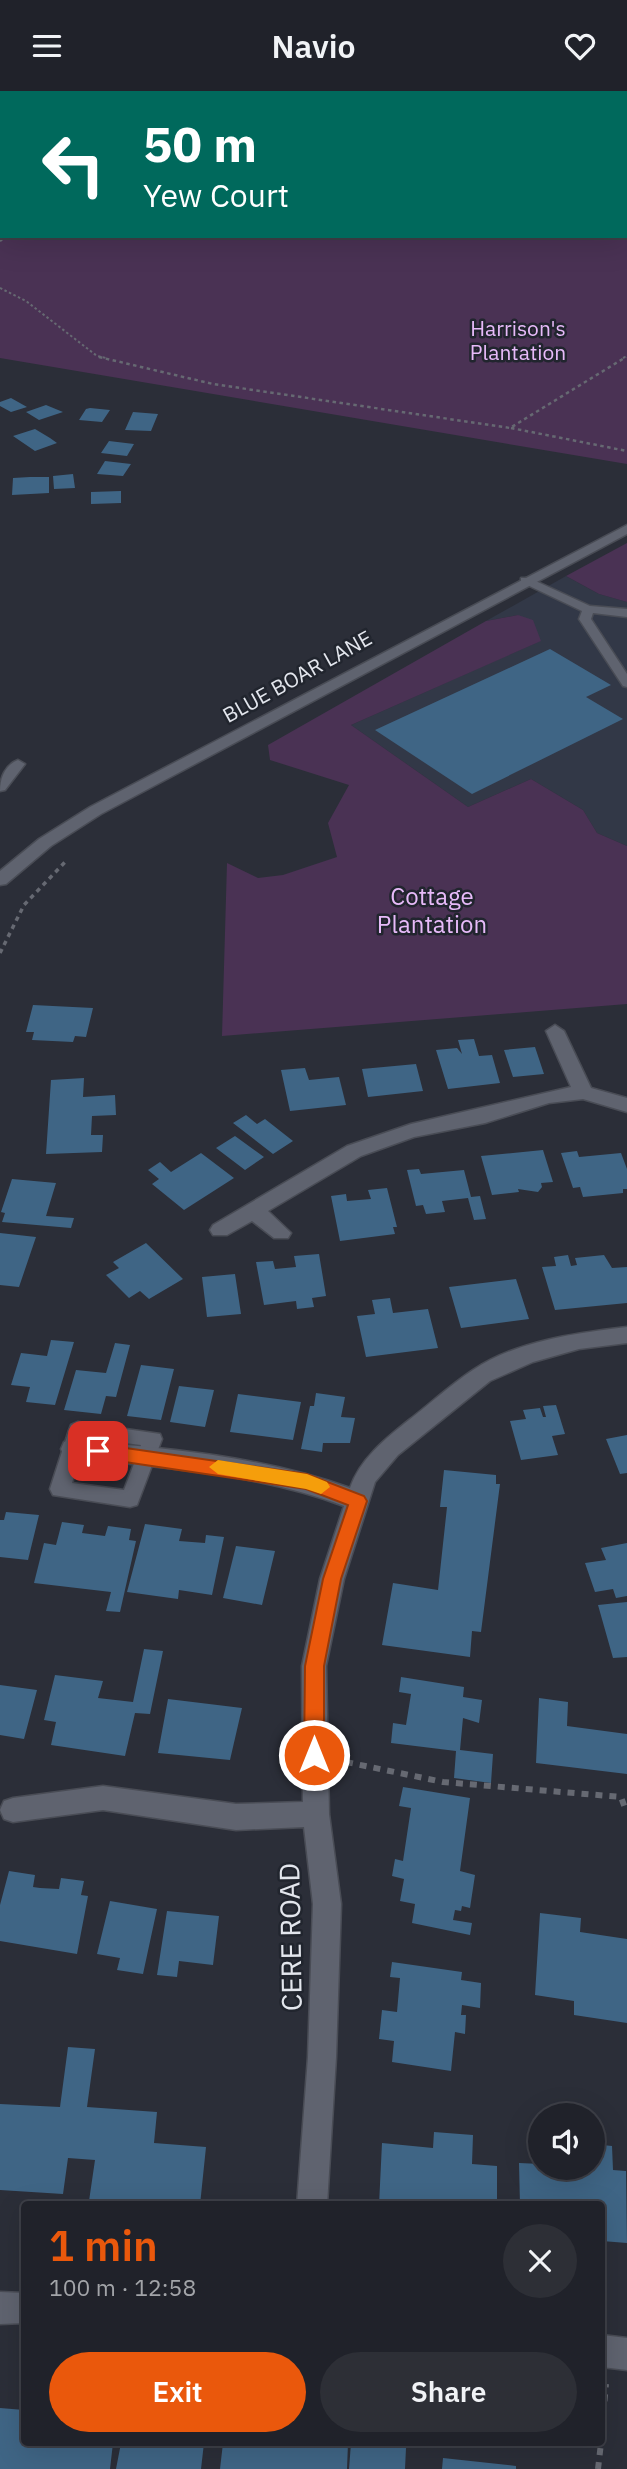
<!DOCTYPE html>
<meta charset="utf-8">
<style>
:root{--surface:#20222a;--page:#2d2f36;--text:#f1f3f6;--muted:#a2a4a8;--line:#3d3f47;--accent:#ea580c}
body{margin:0;font-family:"IBM Plex Sans",sans-serif;background:var(--page);color:var(--text);height:100vh;display:flex;flex-direction:column;font-size:26px;white-space:nowrap}
*{box-sizing:border-box;margin:0}
p{font-size:23px;color:var(--muted)}
.icon{flex:none;width:38px;height:38px;fill:none;stroke:currentColor;stroke-width:2;stroke-linecap:round;stroke-linejoin:round}
.map{position:relative;flex:1;overflow:hidden}
.panel{position:absolute;left:21px;top:2110px;width:584px;height:245px;display:flex;flex-direction:column;background:var(--surface);border-radius:7px;box-shadow:0 7px 28px #0002,0 0 0 2px var(--line)}
.panel>*{flex:none}
.top-card{position:absolute;left:0px;top:0px;width:628px;height:147px;box-shadow:0 7px 28px #0002,0 0 0 2px var(--line);background:#00695c;color:#fff;overflow:hidden}
.buttons{position:absolute;left:528px;top:2012px;display:grid;gap:14px}
.buttons a{display:grid;place-items:center;width:77px;height:77px;border-radius:50%;background:var(--surface);box-shadow:0 7px 28px #0002,0 0 0 2px var(--line);font-size:35px}
.pin{position:absolute;display:grid;place-items:center;width:60px;height:60px;color:#fff;margin:-30px;border-radius:14px;box-shadow:0 4px 10px #0006}
.me{position:absolute;width:77px;margin:-38px;rotate:0deg;stroke-linejoin:round;filter:drop-shadow(0 0 5px #0008)}
.turn{display:flex;align-items:center;gap:24px;height:147px;padding:0 28px;font-size:32px}
.turn .icon{width:91px;height:91px;stroke-width:2.5}
.turn b{display:block;font-size:49px;line-height:60px}
.round{display:grid;place-items:center;flex:none;width:74px;height:74px;border-radius:37px;background:var(--page)}
.summary{display:flex;align-items:center;justify-content:space-between;height:119px;padding:0 28px}
h1{font-size:42px;font-weight:600;line-height:52px;color:var(--accent)}
.primary-button{display:flex;gap:14px;margin-top:auto;padding:14px 28px}
.primary-button a{flex:1;height:80px;border-radius:42px;background:var(--accent);color:#fff;font-size:28px;font-weight:600;line-height:80px;text-align:center}
.primary-button a+a{background:var(--page);color:var(--text)}
header{display:flex;justify-content:space-between;align-items:center;height:91px;padding:0 28px;background:var(--surface);font-size:32px;font-weight:600}
.map>svg:first-child{display:block}
.built{fill:#323847}
.green{fill:#4a3254;fill-rule:evenodd}
.building{fill:#3f6585}
.lines{fill:none;stroke-linecap:round;stroke-linejoin:round}
.service-casing{stroke:#494c55;stroke-width:3}
.minor-casing{stroke:#494c55;stroke-width:3}
.tertiary-casing{stroke:#494c55;stroke-width:3}
.path-far3{stroke:#666972;stroke-width:2;stroke-dasharray:2.5 2.5;stroke-linecap:butt}
.path-far2{stroke:#666972;stroke-width:2.5;stroke-dasharray:3.5 3.5;stroke-linecap:butt}
.path-far1{stroke:#666972;stroke-width:3.5;stroke-dasharray:4.5 4.5;stroke-linecap:butt}
.path{stroke:#666972;stroke-width:6;stroke-dasharray:7 7;stroke-linecap:butt}
.service{fill:#5f636f;fill-rule:evenodd}
.minor{fill:#5f636f;fill-rule:evenodd}
.tertiary{fill:#5f636f;fill-rule:evenodd}
.route{fill:#ea580c;stroke:#983908;stroke-width:2}
.slow{fill:#f59e0b}
.labels{text-anchor:middle;dominant-baseline:central;stroke-width:5;stroke-linejoin:round;paint-order:stroke}
.far-park-label{font-size:21px;fill:#e7baf9;stroke:#21252e}
.far-street-label{font-size:21px;fill:#e3e6ed;stroke:#21252e}
.park-label{font-size:24px;fill:#e7baf9;stroke:#21252e}
.near-street-label{font-size:28px;fill:#e3e6ed;stroke:#21252e}
</style>
<header><svg class="icon" aria-label="menu" viewBox="0 0 24 24"><path d="M4 6h16M4 12h16M4 18h16"/></svg>Navio<svg class="icon" aria-label="heart" viewBox="0 0 24 24"><path d="M12 20l-8-8c-3-5 5-10 8-4 3-6 11-1 8 4z"/></svg></header>
<div class="map">
<svg width="627" height="2378" viewBox="0 0 627 2378">
<rect width="100%" height="100%" fill="#2b2e38"/>
<path class="built" d="M566,485L599,503L627,511V755L597,742L583,719L531,688L468,716L351,634L540,550L518,524L486,530Z"/>
<path class="green" d="M0,0H627V373L0,267ZM2,2H626V145H2Z
M627,452V511L599,503L566,485Z
M518,524L533,529L541,550L351,634L468,716L531,688L583,719L597,742L627,755V913L222,945L227,772L258,787L283,784L337,766L328,732L349,694L270,669L268,654L486,530Z"/>
<path class="building" d="M11,307L27,316L11,321L0,315V311Z
M46,314L63,321L39,329L26,321Z
M86,318L90,317L110,319L102,331L79,329Z
M133,321L158,323L151,340L125,339Z
M35,338L50,347L57,352L35,360L13,345Z
M109,350L134,353L127,365L101,362Z
M105,370L131,373L123,385L97,383Z
M73,383L75,397L54,398L53,385Z
M30,386H49V402L12,404L13,387Z
M121,400V412L91,413V401Z
M550,558L611,594L586,606L623,628L472,703L375,639Z
M33,914L93,917L86,946L75,945L73,951L32,949L34,941H26Z
M474,948L479,965L492,964L500,992L448,998L436,959L457,957L462,963L458,949Z
M535,956L544,983L513,986L504,959Z
M416,973L423,1000L368,1006L362,978Z
M305,977L309,989L339,986L346,1014L290,1020L281,979Z
M84,987L83,1006L115,1004L116,1024L92,1025L91,1044H103L102,1061L46,1063L51,989Z
M246,1024L257,1033L265,1028L293,1050L273,1063L233,1032Z
M235,1045L264,1066L245,1079L216,1057Z
M543,1059L553,1091L541,1092L542,1096L538,1101L518,1098L519,1101L492,1104L481,1065Z
M577,1060L579,1066L621,1062L627,1078V1098H623V1102L583,1106L580,1096L573,1097L561,1062Z
M201,1062L234,1087L184,1119L152,1093L159,1088L148,1079L160,1071L171,1081Z
M419,1078L421,1083L464,1079L471,1106L480,1105L486,1128L474,1129L468,1107L442,1110L445,1121L426,1123L423,1114L416,1115L407,1079Z
M12,1088L56,1092L46,1125L74,1127L71,1137L2,1131L5,1122L1,1121Z
M387,1097L397,1136H393L395,1143L340,1150L331,1105L346,1103L347,1110L371,1108L368,1099Z
M0,1142L36,1146L19,1196L0,1194Z
M146,1152L183,1188L149,1208L140,1200L129,1207L106,1184L119,1177L113,1171Z
M319,1163L326,1205L312,1207L314,1216L297,1218L296,1210L264,1214L256,1171L273,1170L275,1178L296,1176L294,1165Z
M568,1164L571,1175L577,1174L575,1167L604,1164L612,1177L627,1176V1212L555,1219L542,1176L556,1175L554,1166Z
M235,1183L241,1223L207,1226L202,1186Z
M516,1188L529,1228L461,1237L449,1196Z
M390,1207L393,1222L428,1218L438,1257L366,1266L357,1225L375,1223L372,1209Z
M51,1249L74,1251L55,1314L26,1311L30,1296L11,1294L21,1262L47,1265Z
M115,1252L130,1254L116,1306L106,1305L101,1323L64,1319L76,1279L106,1282Z
M141,1274L174,1278L161,1329L127,1325Z
M179,1295L214,1299L205,1336L170,1331Z
M316,1302L345,1306L341,1326L355,1327L350,1352H323L322,1361L301,1358L310,1315H314Z
M238,1303L301,1311L293,1349L230,1341Z
M556,1314L565,1343L552,1345L558,1364L521,1369L510,1330L526,1328L523,1319L540,1317L543,1326H546L543,1315Z
M627,1344V1382L620,1383L606,1348Z
M444,1379L496,1384V1393H500L481,1541L472,1540L470,1566L382,1554L393,1492L438,1499L447,1416H440Z
M6,1421L39,1424L28,1469L0,1466V1429H4Z
M62,1431L84,1434L82,1442L105,1445L108,1435L131,1438L129,1449L136,1450L120,1521L106,1520L111,1501L34,1492L44,1452L56,1454Z
M145,1433L182,1438L179,1450L205,1452L206,1444L224,1446L212,1504L179,1499L178,1508L127,1501Z
M627,1452V1505L616,1507L613,1498L595,1501L585,1472L606,1469L601,1457Z
M236,1455L275,1460L262,1514L223,1507Z
M627,1511V1566L613,1567L598,1514Z
M144,1558L163,1560L150,1623L135,1622L125,1665L51,1654L56,1631L44,1629L55,1584L103,1590L98,1607L133,1611Z
M401,1586L464,1596L463,1606L482,1609L479,1632L463,1627L460,1659L493,1663L491,1692L454,1687L456,1660L391,1652L393,1632L406,1634L411,1603L399,1601Z
M0,1594L37,1599L24,1648L0,1644Z
M539,1607L568,1611L567,1635L627,1643V1683L536,1672Z
M168,1608L242,1617L230,1669L158,1662Z
M403,1696L470,1707L460,1780L475,1784L470,1817L462,1815L461,1820L455,1819L453,1829L472,1832L470,1844L412,1832L415,1813L400,1810L404,1788L392,1785L395,1768L403,1770L411,1717L399,1715Z
M9,1780L35,1784L33,1796L40,1797L59,1798L61,1787L84,1790L81,1804L88,1805L77,1863L0,1850V1814Z
M110,1810L157,1818L143,1883L117,1879L120,1867L97,1863Z
M167,1820L219,1825L213,1874L179,1870L177,1886L157,1884Z
M540,1822L581,1827L580,1841L627,1848V1932L574,1924V1910L535,1904Z
M392,1871L462,1881L461,1889L481,1892L480,1917L462,1914L461,1924H466L465,1943L455,1941L451,1980L392,1971L394,1950L379,1948L382,1919L397,1921L400,1887L390,1886Z
M68,1956L95,1958L87,2016L157,2021L154,2052L206,2056L200,2114L89,2110L95,2069L68,2067L63,2103L0,2099V2013L60,2016Z
M434,2041L473,2044L472,2073L497,2075V2114H379L382,2052L433,2057Z
M593,2053L612,2055L613,2079L626,2080L627,2152L602,2150V2114H520L519,2072L541,2073V2077H593Z
M0,2317L24,2319V2352H113L110,2378H0Z
M121,2352H204L201,2378H116Z
M223,2352H348L347,2378H220Z
M351,2352L406,2357L405,2378H349Z
M443,2367L516,2375V2378H442Z"/>
<g class="lines">
<defs>
<path id="service" d="M521,487H529L590,515L627,518V526L593,522L591,528L627,583V596L623,595L579,528L582,520L521,491Z
M18,669L25,673L5,699L0,700C0,687 5,674 18,669Z
M78,1331L160,1343L162,1348L137,1414L130,1416L53,1404L50,1398L69,1339L71,1334ZM85,1347L141,1354L124,1399L72,1392Z"/>
<path id="minor" d="M555,934L564,940L591,997L627,1007V1021L583,1008L549,1012L485,1032L414,1046L361,1065L268,1120L291,1142L288,1147H274L252,1130L227,1144H213L210,1139L213,1134L347,1055L411,1033L571,996L546,940Z
M627,1236V1252L579,1258L533,1271L490,1290L398,1364L375,1391L344,1488L326,1575L329,1723L341,1813L336,1966L327,2114H297L308,1966L313,1813L304,1736L236,1739L103,1719L13,1731L4,1728L0,1719L4,1710L13,1707L103,1695L236,1713L303,1711L302,1575L320,1488L344,1415C259,1383 162,1376 72,1367L64,1365L61,1358L64,1351L72,1349C164,1357 263,1365 350,1397C360,1368 385,1348 409,1329C430,1313 450,1294 473,1279C516,1250 576,1242 627,1236Z
M0,2201L24,2202V2232L0,2233Z
M602,2244L627,2247V2279L602,2276Z"/>
<path id="tertiary" d="M627,434V443L101,723L51,755L6,793L0,794V780L39,748L90,716Z"/>
</defs>
<use href="#service" class="service-casing"/>
<use href="#minor" class="minor-casing"/>
<use href="#tertiary" class="tertiary-casing"/>
<path class="path-far3" d="M509,0L516,2
M421,2L425,0
M0,150L10,145
M0,197L26,210L97,265L106,267
M623,267L627,265"/>
<path class="path-far2" d="M99,266L213,293L510,337L626,266
M511,337L627,360"/>
<path class="path-far1" d="M0,862L24,814L66,770"/>
<path class="path" d="M346,1671L443,1691L621,1706L625,1717
M602,2338L606,2293
M598,2378L601,2352"/>
<use href="#service" class="service"/>
<use href="#minor" class="minor"/>
<use href="#tertiary" class="tertiary"/>
</g>
<path class="route" d="M98,1353L307,1383L364,1405L367,1410L341,1488L324,1575V1664L321,1671L314,1673L307,1671L304,1664L305,1575L323,1488L348,1414L306,1398L98,1367L89,1360Z"/>
<path class="slow" d="M218,1369L307,1383L327,1391L330,1396L321,1403L306,1398L218,1383L209,1376Z"/>
<g class="labels">
<g class="far-park-label">
<text x="518" y="237">Harrison's<tspan x="518" dy="24">Plantation</tspan></text>
</g>
<g class="far-street-label">
<text transform="translate(297 585) rotate(-29)">BLUE BOAR LANE</text>
</g>
<g class="park-label">
<text x="432" y="805">Cottage<tspan x="432" dy="28">Plantation</tspan></text>
</g>
<g class="near-street-label">
<text transform="translate(290 1846) rotate(-91)">CERE ROAD</text>
</g>
</g>
</svg>
<div class="buttons">
<a><svg class="icon" aria-label="sound" viewBox="0 0 24 24"><path d="M4 9h4l5-4v14l-5-4H4zM17 9q2 3 0 6"/></svg></a>
</div>
<div class="pin" style="left:98px;top:1360px;background:#d93025"><svg class="icon" aria-label="arrive" viewBox="0 0 24 24"><path d="M6 21V4h12l-3 4 3 4H6"/></svg></div>
<svg class="me" style="left:314px;top:1664px" viewBox="-20 -20 40 40"><circle r="17" fill="#ea580c" stroke="#fff" stroke-width="3"/><path d="M0-11L8 9 0 5-8 9z" fill="#fff"/></svg>
<div class="top-card">
<div class="turn"><svg class="icon" aria-label="left" viewBox="0 0 24 24"><path d="M17 20v-9H6M10 6l-5 5 5 5"/></svg><div><b>50 m</b>Yew Court</div></div>
</div>
<section class="panel">
<div class="summary"><div><h1>1 min</h1><p>100 m · 12:58</p></div><a class="round"><svg class="icon" aria-label="close" viewBox="0 0 24 24"><path d="M6 6l12 12M18 6L6 18"/></svg></a></div>
<div class="primary-button"><a>Exit</a><a>Share</a></div>
</section>
</div>
